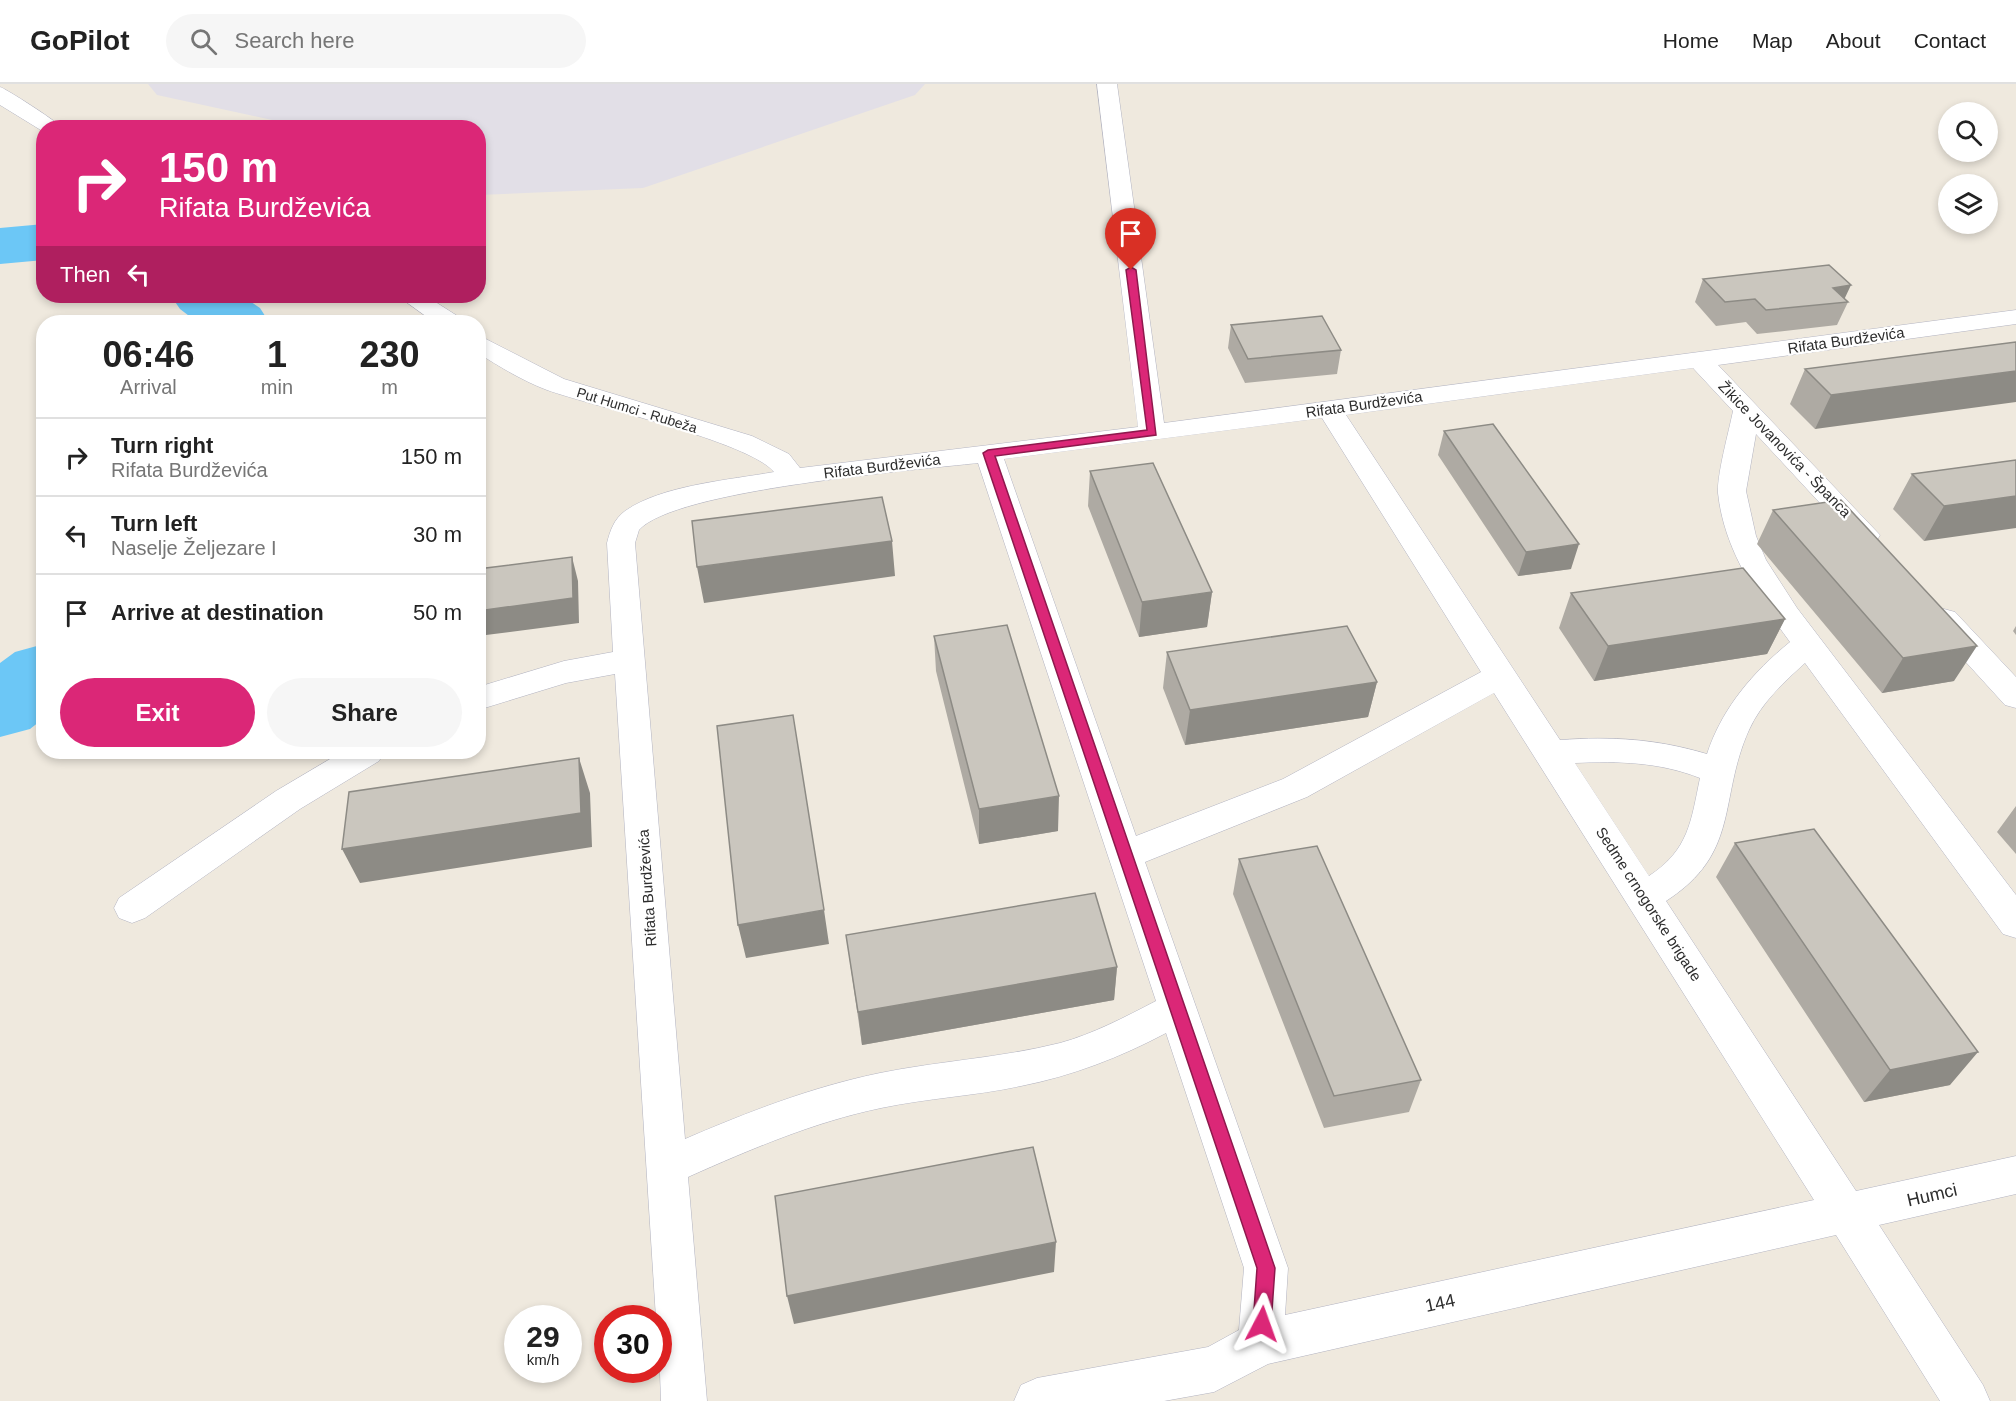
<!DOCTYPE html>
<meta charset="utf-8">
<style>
:root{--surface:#fff;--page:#f6f6f6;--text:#222;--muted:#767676;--line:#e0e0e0;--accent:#db2777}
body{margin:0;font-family:Helvetica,sans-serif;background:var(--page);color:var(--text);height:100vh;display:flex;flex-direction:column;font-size:22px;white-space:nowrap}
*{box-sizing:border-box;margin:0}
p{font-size:20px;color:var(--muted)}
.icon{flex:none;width:33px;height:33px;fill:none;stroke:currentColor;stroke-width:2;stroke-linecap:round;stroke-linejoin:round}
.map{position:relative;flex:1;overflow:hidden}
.details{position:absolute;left:36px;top:231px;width:450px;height:444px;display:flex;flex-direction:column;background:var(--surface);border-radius:24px;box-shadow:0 3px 9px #0003}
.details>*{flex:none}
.top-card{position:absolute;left:36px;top:36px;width:450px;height:183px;border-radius:24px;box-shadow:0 3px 9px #0003;background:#db2777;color:#fff;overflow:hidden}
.buttons{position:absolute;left:1938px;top:18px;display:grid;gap:12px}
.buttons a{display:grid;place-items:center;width:60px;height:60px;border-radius:50%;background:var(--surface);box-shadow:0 3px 9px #0003;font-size:30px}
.speed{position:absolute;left:504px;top:1221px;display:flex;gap:12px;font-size:30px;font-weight:700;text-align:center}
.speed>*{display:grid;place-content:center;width:78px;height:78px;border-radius:50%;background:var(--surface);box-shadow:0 3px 9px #0003;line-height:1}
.speed small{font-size:15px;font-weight:400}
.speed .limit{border:9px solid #d22;background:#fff;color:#111}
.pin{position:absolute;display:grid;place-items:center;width:51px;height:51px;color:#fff;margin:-62px -26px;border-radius:50% 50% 50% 0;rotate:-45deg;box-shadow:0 0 6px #0007}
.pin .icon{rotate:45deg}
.me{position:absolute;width:66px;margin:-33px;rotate:4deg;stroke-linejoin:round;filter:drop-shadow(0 0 4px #0008)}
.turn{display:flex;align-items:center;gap:21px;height:126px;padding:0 24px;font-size:27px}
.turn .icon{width:78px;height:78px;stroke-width:2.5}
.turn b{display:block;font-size:42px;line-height:51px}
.then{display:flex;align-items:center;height:57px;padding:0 24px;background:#0003;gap:12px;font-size:22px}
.eta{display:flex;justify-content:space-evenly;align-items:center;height:102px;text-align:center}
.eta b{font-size:36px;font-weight:700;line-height:42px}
.primary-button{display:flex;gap:12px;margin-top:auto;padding:12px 24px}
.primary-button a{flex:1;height:69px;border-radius:36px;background:var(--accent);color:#fff;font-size:24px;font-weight:700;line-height:69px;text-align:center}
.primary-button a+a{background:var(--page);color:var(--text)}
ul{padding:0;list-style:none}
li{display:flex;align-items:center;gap:18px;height:78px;padding:0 24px;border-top:2px solid var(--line)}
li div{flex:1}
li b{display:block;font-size:22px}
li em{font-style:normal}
header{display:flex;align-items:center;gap:36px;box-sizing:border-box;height:84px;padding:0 30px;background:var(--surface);border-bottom:2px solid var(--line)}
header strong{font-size:28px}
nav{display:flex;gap:33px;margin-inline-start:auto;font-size:21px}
.search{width:420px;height:54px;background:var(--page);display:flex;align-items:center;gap:15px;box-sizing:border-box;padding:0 21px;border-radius:33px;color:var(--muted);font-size:22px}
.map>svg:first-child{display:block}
.industrial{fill:#e2dfe7}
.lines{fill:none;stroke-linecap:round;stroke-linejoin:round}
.river{fill:#6cc7f6;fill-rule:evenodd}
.minor-casing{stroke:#b2b3c1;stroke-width:1}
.minor{fill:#fff;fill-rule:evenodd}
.wall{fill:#aeaaa3}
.shaded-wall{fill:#8d8b85}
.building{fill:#cac6be;stroke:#8d8b85;stroke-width:1.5}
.route{fill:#db2777;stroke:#8e194d;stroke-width:1.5}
.labels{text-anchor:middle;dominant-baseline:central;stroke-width:4.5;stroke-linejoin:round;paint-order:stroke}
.far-street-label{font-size:14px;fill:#2d2d2d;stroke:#fff}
.street-label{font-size:15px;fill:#2d2d2d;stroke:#fff}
.near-street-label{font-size:18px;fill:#2d2d2d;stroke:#fff}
</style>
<header>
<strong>GoPilot</strong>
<div class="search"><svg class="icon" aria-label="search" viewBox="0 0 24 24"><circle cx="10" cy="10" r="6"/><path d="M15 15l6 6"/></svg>Search here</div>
<nav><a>Home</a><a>Map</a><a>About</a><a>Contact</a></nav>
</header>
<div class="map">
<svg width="2016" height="1317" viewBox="0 0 2016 1317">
<rect width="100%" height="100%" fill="#efe9de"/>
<path class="industrial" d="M148,0H925L915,11L643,104L479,111L478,44L304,43L157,11Z"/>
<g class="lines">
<path class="river" d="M44,140V176L0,180V144Z
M171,212H242L260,224L269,238H197L180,225Z
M44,560V634L30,645L0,653V579L15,568Z"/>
<defs>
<path id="minor" d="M1097,0H1117L1164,339L2016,226V240L1718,281L1880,451L1876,458L1866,460L1856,458L1756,350L1746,407L1756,452L1766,476L1797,524L2016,811V854L2003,850L1805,579C1784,598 1761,619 1749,646C1718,715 1741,769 1666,817L1856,1107L2016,1072V1110L1879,1141L1983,1301L1990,1317H1940L1836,1151L1268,1280L1214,1308L1164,1317H1014L1021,1301L1037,1294L1208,1263L1239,1246L1244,1184L1166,949C1121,973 1072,992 1021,1002C975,1012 928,1014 881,1024C814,1038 751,1065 688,1093L707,1317H661L658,1234H656L615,590L566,599L478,626V603L564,577L613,568L607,459C610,447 614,435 625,427C662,401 730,396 774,388C750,358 592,322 547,306C523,297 500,283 478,269V251L564,295L752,352L789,370L800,384L1138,343ZM1693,284L1733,327C1729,347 1717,390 1718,409C1724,466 1757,513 1790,558C1753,588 1722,624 1707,670C1657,655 1612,652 1560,656L1346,331ZM1322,334L1481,588L1283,695L1136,752L1004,375ZM978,379L1156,917C1125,933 1093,950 1060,959C1000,974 939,977 880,989C812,1003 748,1028 685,1055L635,459L639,446C674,406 915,386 978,379ZM1494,609L1814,1116L1285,1231L1288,1184L1145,778L1307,713ZM1575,679C1619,677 1659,678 1700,694C1691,737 1689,766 1649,792Z
M0,3C5,4 58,38 62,44H44V48L0,21Z
M398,212H426L459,233L462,238H434Z
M1944,525L1955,528L2016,593V624L2005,621L1933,542L1929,535L1933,528Z
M342,668H384L379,677L300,725L145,834L132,839L119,834L114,824L119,814L276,707Z"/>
</defs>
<use href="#minor" class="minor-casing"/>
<use href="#minor" class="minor"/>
</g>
<path class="wall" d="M1703,195L1845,215L1848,218L1837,241L1757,250L1746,238L1716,242L1695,218Z
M1231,241L1341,266L1337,290L1245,299L1228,264Z
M2016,258L1815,345L1790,320L1805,285Z
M1444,347L1571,485L1518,492L1438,371Z
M2016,376L1924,457L1893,425L1912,390Z
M1090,387L1212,508L1207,543L1139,553L1088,422Z
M1773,426L1954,597L1882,609L1757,460Z
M1571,509L1785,535L1767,570L1594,597L1559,544Z
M2016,542V551L2013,547Z
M934,552L1058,747L979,760L936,587Z
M1167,568L1377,598L1368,633L1185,661L1163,604Z
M2016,722V770L1997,748Z
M1735,759L1950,1001L1864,1018L1716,793Z
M1239,775L1421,996L1409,1028L1324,1044L1233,810Z
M846,851L1117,883L1114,916L862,961Z"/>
<path class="shaded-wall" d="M1851,201L1843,218L1833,204Z
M2016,287V318L1815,345L1831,311Z
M2016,412V444L1924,457L1944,422Z
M892,457L895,492L704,519L697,483Z
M1579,460L1571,485L1518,492L1526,468Z
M572,473L578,497L579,539L478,552V527Z
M1212,508L1207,543L1139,553L1142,518Z
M1785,535L1767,570L1594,597L1608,562Z
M1977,562L1954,597L1882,609L1903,574Z
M1377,598L1368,633L1185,661L1190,626Z
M579,674L590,709L592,763L360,799L342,765Z
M1059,712L1058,747L979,760V725Z
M824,826L829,860L746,874L738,841Z
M1117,883L1114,916L862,961L858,928Z
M1978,968L1950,1001L1864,1018L1890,986Z
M1056,1158L1054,1188L794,1240L787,1212Z"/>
<path class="building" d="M1829,181L1851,201L1833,204L1848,218L1766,226L1755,215L1725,218L1703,195Z
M1322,232L1341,266L1248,275L1231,241Z
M2016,258V287L1831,311L1805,285Z
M1493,340L1579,460L1526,468L1444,347Z
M2016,376V412L1944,422L1912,390Z
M1153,379L1212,508L1142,518L1090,387Z
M882,413L892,457L697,483L692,437Z
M1841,416L1977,562L1903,574L1773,426Z
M572,473L573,514L478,527V485Z
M1743,484L1785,535L1608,562L1571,509Z
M1007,541L1059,712L979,725L934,552Z
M1347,542L1377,598L1190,626L1167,568Z
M793,631L824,826L738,841L717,642Z
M579,674L581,729L342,765L349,708Z
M1814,745L1978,968L1890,986L1735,759Z
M1317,762L1421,996L1334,1012L1239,775Z
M1095,809L1117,883L858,928L846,851Z
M1033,1063L1056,1158L787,1212L775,1112Z"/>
<path class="route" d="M1131,183L1136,186L1156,351L995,372L1275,1184L1271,1240L1269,1247L1262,1249L1256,1247L1253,1240L1257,1184L983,369L988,366L1147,346L1126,186Z"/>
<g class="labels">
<g class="far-street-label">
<text transform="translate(637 326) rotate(17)">Put Humci - Rubeža</text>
</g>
<g class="street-label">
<text transform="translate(1846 256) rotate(-8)">Rifata Burdževića</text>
<text transform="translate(1364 320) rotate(-8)">Rifata Burdževića</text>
<text transform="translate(1785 365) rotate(46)">Žikice Jovanovića - Španca</text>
<text transform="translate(882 382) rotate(-7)">Rifata Burdževića</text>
<text transform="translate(647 804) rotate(-94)">Rifata Burdževića</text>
<text transform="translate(1649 820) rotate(57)">Sedme crnogorske brigade</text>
</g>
<g class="near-street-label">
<text transform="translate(1932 1111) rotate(-13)">Humci</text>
<text transform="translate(1440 1219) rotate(-12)">144</text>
</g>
</g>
</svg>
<div class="buttons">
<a><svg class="icon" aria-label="search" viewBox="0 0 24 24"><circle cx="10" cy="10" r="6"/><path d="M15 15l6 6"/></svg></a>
<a><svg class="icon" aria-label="layers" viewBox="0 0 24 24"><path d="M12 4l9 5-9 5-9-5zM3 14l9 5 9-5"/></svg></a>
</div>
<div class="speed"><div>29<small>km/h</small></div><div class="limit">30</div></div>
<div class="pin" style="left:1131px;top:186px;background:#d93025"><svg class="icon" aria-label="arrive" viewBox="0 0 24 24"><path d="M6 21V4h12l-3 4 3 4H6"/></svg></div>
<svg class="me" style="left:1262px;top:1240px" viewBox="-20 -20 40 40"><path d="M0-17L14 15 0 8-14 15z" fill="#db2777" stroke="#fff" stroke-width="4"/></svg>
<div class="top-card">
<div class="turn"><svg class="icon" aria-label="right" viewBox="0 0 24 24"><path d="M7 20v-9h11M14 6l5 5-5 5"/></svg><div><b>150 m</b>Rifata Burdževića</div></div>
<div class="then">Then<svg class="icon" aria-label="left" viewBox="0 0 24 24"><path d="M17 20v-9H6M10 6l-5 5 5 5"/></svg></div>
</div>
<section class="details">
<div class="eta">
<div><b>06:46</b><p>Arrival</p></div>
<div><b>1</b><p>min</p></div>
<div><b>230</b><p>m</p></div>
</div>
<ul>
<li><svg class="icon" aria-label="right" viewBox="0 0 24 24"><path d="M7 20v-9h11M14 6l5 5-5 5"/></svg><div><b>Turn right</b><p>Rifata Burdževića</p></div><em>150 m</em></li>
<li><svg class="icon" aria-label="left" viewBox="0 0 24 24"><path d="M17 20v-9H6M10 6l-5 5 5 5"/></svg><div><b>Turn left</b><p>Naselje Željezare I</p></div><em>30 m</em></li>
<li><svg class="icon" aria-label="arrive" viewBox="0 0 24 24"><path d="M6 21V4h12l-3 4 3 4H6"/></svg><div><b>Arrive at destination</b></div><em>50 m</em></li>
</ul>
<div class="primary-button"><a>Exit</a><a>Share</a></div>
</section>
</div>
